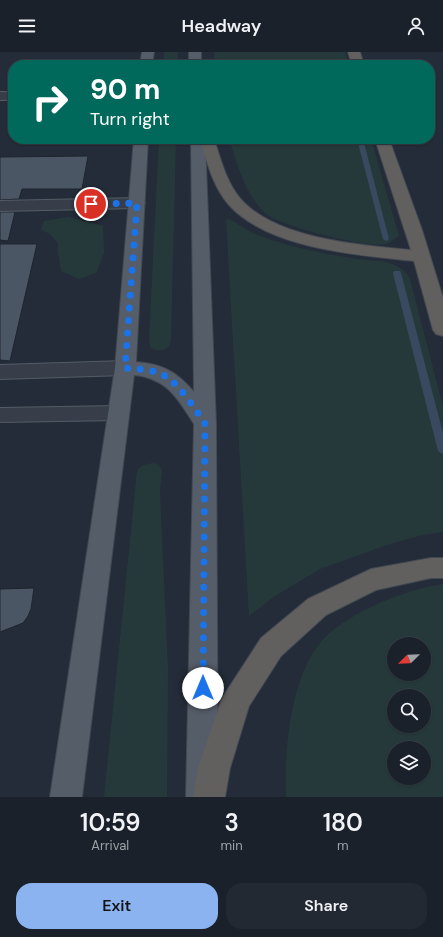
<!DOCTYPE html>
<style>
:root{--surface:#1a212a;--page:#232932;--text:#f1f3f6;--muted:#9fa3a8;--line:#383e47;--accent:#8bb3f0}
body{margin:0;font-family:"DM Sans",sans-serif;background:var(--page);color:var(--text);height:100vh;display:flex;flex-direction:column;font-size:15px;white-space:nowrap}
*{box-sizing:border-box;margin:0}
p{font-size:13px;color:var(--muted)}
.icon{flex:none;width:22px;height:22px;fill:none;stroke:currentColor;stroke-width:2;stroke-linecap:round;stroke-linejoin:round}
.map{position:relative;height:745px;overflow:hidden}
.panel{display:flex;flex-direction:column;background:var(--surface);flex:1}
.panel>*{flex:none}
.hud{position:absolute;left:8px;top:8px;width:427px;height:84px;border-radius:16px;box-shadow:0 1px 3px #0004,0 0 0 1px var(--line);background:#00695c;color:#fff;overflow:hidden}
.needle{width:26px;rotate:247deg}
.fabs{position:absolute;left:387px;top:585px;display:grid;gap:8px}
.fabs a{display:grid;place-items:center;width:44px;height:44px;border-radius:50%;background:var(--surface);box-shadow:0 1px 3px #0004,0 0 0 1px var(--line);font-size:20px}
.pin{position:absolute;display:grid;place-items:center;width:34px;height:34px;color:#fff;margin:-17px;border:2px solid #fff;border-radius:50%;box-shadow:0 1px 4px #0007}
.me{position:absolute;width:44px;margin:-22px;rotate:0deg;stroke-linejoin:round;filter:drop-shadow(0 0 3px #0008)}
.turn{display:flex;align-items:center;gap:14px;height:84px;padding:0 16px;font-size:18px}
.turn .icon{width:52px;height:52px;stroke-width:2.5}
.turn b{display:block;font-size:28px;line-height:34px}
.eta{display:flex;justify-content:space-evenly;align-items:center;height:68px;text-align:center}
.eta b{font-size:24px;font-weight:600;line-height:28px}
.cta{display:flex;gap:8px;margin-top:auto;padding:8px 16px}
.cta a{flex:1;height:46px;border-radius:16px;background:var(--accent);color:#111;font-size:16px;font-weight:600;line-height:46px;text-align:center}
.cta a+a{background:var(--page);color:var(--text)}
header{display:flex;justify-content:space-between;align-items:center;height:52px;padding:0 16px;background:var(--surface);font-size:18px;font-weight:600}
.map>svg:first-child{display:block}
.green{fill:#26393a;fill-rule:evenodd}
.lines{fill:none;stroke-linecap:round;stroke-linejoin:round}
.stream{fill:#394a60;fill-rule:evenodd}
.building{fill:#4b5664;stroke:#1e252f}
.minor-casing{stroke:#545c66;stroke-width:2}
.primary-casing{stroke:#404752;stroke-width:2}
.trunk-casing{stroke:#414953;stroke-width:2}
.minor{fill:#373e49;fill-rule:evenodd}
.primary{fill:#555d69;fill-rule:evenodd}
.trunk{fill:#62605e;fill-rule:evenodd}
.route{stroke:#1a73e8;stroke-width:7;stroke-dasharray:0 12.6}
</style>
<header><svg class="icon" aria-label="menu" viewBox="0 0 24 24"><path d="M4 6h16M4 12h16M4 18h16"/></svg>Headway<svg class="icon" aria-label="person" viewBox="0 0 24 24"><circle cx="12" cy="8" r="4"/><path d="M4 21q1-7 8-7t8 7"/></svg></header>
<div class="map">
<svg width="443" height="745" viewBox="0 0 443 745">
<rect width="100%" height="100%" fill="#232c38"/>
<path class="green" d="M164,0H178L177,13H163Z
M214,0H345L349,13H215Z
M159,87H176L171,289L169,294C164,299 156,300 150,295L149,288Z
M229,87H371L399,184C395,186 390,191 386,192C366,196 279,174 265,161C244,141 238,113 229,87Z
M68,165L103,174L104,201L96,221L79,227L61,219L58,200V191L51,183L41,177L44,169Z
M229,167C237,171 245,177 253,181C283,193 314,200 346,205C358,208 370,208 382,209C393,211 406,217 410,227L443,355V480L422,483L387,493L320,517L275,544L249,564L226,168Z
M154,411L158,413L162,418L160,439L162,487L168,616L167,745H104L137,419C140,412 148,412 154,411Z
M443,532V745H286C284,700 290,632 317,595C339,563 406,537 443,532ZM394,592H424V622H394ZM394,644H424V674H394ZM394,696H424V726H394Z"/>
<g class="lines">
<path class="stream" d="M357,87H363L389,187L388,188L386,189L383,187Z
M394,219H400L401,221L443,381V402L438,399L393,221Z"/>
</g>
<path class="building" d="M88,104L82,137H22L19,147L0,148V105Z
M0,160H15L8,189L0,188Z
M0,192H37L10,309L0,308Z
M34,536L31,557L28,564L23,571L0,580V537Z"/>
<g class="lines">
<defs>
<path id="minor" d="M0,40H13V48H0Z
M137,146L143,148L145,151L143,154L137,156L0,159V149Z
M125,309L132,311L135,316L132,321L125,323L0,327V313Z
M118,354L126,356L129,361L126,366L118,368L0,370V356Z"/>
<path id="primary" d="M142,0H154L152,13H140Z
M189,0H201V13H189Z
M134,87H148L136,310C162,312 176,319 194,340L191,87H205L216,372L218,745H186L194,372C178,347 167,326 134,323L82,745H50L115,316Z"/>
<path id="trunk" d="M348,0H360L364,13H352Z
M200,87H214C220,105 225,125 236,141C268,187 359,193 411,198L375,87H389L422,178L443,246V284L436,282L433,278L414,209C358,203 269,197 229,153C213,135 207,110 200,87Z
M431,506H443V526H431L376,538L326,563L281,604L249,654L230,716L225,745H193L198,716L221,649L226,640L261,586L308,547L371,517Z"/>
</defs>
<use href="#minor" class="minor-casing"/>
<use href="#primary" class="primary-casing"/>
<use href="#trunk" class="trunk-casing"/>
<use href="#minor" class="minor"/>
<use href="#primary" class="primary"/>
<use href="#trunk" class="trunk"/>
</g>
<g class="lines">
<path class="route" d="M91,152L137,151L125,316C137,317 154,317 165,324C179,332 196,358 205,372L203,636"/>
</g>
</svg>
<div class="fabs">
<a><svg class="needle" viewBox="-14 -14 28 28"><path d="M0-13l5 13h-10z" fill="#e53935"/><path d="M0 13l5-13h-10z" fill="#9fa3a8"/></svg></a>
<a><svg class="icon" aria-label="search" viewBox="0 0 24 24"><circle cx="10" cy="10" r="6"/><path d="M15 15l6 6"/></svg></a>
<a><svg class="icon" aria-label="layers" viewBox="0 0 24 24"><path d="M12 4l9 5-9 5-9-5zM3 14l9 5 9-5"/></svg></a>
</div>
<div class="pin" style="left:91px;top:152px;background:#d93025"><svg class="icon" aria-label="arrive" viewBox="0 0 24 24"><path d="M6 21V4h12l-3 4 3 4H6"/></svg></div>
<svg class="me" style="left:203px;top:636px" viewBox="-20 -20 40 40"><circle r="19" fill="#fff"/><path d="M0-13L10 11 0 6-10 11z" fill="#1a73e8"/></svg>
<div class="hud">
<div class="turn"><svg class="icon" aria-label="right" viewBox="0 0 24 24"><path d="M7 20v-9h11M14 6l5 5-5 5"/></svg><div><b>90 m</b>Turn right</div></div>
</div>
</div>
<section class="panel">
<div class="eta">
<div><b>10:59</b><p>Arrival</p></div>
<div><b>3</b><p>min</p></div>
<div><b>180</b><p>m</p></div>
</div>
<div class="cta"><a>Exit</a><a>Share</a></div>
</section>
